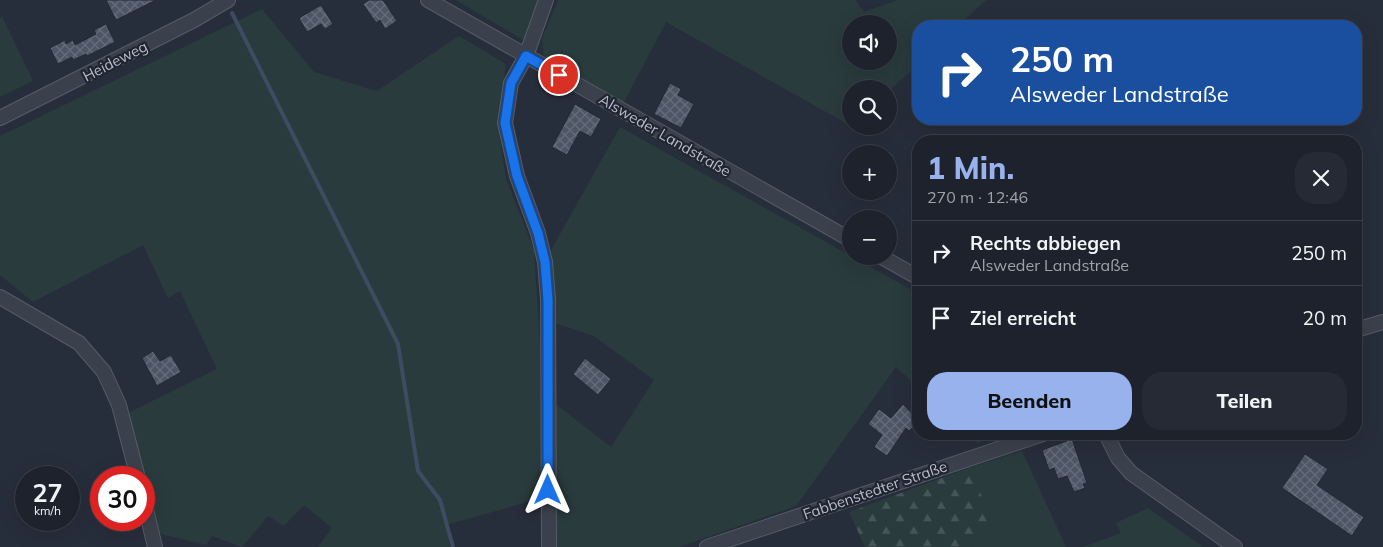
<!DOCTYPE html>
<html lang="de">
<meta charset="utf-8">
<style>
:root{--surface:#1d222c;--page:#252a34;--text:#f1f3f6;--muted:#a0a4a9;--line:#3b3f48;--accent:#97b2ec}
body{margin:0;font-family:Mulish,sans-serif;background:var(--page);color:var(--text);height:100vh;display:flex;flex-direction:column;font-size:19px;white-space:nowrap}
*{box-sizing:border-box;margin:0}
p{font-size:16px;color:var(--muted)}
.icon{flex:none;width:28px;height:28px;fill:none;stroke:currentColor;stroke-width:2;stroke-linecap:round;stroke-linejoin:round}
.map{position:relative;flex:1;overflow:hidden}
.drawer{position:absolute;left:912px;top:135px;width:450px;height:305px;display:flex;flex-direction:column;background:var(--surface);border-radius:20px;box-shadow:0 5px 20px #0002,0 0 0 1px var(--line)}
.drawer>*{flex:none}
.guide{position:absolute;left:912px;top:20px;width:450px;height:105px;border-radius:20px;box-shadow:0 5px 20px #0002,0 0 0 1px var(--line);background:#1a4fa0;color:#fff;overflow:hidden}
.fabs{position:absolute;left:842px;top:15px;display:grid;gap:10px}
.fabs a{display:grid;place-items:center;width:55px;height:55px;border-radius:50%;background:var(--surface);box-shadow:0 5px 20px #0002,0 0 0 1px var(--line);font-size:25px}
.speed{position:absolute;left:15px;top:466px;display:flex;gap:10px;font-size:25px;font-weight:700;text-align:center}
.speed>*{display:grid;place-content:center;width:65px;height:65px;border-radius:50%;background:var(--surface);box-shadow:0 5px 20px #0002,0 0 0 1px var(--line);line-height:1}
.speed small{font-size:12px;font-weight:400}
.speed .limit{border:8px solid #d22;background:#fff;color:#111}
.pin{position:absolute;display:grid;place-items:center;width:42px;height:42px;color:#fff;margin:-21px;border:2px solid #fff;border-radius:50%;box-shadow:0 1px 5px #0007}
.me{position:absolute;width:55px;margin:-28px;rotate:0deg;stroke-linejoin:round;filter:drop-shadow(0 0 4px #0008)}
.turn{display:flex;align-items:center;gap:18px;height:105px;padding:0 15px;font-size:22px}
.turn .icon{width:65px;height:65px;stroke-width:2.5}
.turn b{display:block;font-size:35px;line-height:42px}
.round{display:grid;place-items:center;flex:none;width:52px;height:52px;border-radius:20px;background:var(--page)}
.summary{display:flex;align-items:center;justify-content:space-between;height:85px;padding:0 15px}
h1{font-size:30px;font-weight:800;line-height:38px;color:var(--accent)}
.cta{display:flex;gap:10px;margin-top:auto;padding:10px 15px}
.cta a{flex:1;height:58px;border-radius:20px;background:var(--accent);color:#111;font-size:20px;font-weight:800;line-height:58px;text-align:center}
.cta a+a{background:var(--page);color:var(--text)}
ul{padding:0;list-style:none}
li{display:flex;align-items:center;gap:15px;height:65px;padding:0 15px;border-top:1px solid var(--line)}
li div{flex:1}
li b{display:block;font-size:19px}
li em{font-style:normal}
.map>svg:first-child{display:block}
.grass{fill:#2a3b3d;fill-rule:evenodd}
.forest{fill:url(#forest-firs)}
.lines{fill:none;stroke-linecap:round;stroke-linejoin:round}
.stream{stroke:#3f4b62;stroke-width:4}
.building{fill:url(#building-cross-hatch);stroke:#222833}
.minor-casing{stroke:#565c67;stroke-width:16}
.minor{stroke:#3b414c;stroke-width:14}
.route-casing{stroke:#114b97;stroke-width:12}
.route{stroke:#1a73e8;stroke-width:9}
.labels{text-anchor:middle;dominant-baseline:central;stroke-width:4.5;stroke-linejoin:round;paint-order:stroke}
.street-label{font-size:15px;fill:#b7bcc7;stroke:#202631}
</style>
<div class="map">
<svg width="1383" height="547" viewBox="0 0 1383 547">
<defs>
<pattern id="forest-firs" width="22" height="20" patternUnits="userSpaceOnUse" patternTransform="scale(1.25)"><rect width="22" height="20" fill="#2a3b3d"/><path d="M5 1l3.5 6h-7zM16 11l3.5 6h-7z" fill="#475558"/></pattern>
<pattern id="building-cross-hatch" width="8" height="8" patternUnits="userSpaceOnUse" patternTransform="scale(1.25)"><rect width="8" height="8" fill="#4e5665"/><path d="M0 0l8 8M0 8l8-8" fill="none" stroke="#656c7a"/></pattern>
</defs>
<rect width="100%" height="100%" fill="#272e3b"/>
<path class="grass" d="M456,0H542L525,41Z
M558,0H855L864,12L898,0H986L958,26H919V63L889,91V89H851V126L666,22L622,106L544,59L542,39ZM851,24H889V61H851Z
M262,9L314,72L377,91L459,36L506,64L497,121L506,179L534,250L540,346L542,498L446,525L450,547H318L332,528L304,505L284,526L268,516L242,547L212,536L206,545L157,533L128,413L217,369L180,291L168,298L143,245L33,302L0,275V136Z
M2,16L33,81L0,97V18Z
M620,127L919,294V388L896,367L796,506L679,547H557L554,403L611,447L654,380L594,336L555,323L550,252Z
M968,434H1004L977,443Z
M1022,451L1066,547H971L992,530L972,467Z
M1148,508L1203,547H1083L1121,533L1116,523Z"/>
<path class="forest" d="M972,467L993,530L971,547H865L849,512Z"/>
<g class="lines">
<path class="stream" d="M232,13L398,344L418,471L440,500L453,547"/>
</g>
<path class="building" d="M106,0H156L116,20Z
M369,0H383L397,21L385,29L380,20L376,23L363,4Z
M321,5L333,24L325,29L321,24L307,32L299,18Z
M106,24L115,42L87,56L86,54L73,60L72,57L58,64L50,48L65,40L66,44L73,40L75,45L96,34L94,30Z
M670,83L681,89L678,95L694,104L681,128L654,114Z
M575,104L601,119L591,137L580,131L567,155L552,147Z
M153,351L160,361L171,355L181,372L157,386L142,358Z
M585,358L611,379L598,395L573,374Z
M903,404L919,421L909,431L906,428L887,456L874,447L882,435L868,424L879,409L891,418Z
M1072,439L1087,483L1083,484L1085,488L1074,492L1067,476L1058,479L1054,468L1049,470L1042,450Z
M1305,454L1328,469L1317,485L1364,517L1352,536L1282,488Z"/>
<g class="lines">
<defs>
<path id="minor" d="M428,0L851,240
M546,0L526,56L511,83L505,123L517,176L538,233L545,262L548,299L549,547
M0,118L194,20L228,0
M880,256L919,278
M0,297L79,343L104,372L119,405L138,478
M1356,330L1383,322
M1106,434L1118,458L1131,473L1235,547
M144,501L155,547
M707,547L1043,434"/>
</defs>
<use href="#minor" class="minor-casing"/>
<use href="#minor" class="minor"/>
</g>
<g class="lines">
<defs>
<path id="route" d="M548,490V300L545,262L538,233L517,176L505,123L511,83L526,56L559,75"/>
</defs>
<use href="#route" class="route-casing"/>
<use href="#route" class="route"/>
</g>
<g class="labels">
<g class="street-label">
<text transform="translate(115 61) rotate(-27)">Heideweg</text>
<text transform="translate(665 135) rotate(30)">Alsweder Landstraße</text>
<text transform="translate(875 490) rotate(-19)">Fabbenstedter Straße</text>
</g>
</g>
</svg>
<div class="fabs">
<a><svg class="icon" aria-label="sound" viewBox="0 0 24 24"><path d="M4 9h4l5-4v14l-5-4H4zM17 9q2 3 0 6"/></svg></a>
<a><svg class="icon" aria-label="search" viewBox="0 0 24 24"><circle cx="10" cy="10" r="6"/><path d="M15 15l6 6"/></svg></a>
<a>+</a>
<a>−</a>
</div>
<div class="speed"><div>27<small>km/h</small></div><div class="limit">30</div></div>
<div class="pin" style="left:559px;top:75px;background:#d93025"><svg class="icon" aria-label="arrive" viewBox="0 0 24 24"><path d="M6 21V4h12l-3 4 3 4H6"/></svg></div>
<svg class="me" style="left:548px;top:490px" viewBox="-20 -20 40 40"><path d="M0-17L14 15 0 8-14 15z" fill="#1a73e8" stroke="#fff" stroke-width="4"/></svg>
<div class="guide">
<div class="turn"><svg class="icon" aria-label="right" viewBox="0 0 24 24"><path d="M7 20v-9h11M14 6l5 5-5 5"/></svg><div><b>250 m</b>Alsweder Landstraße</div></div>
</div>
<section class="drawer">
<div class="summary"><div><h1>1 Min.</h1><p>270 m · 12:46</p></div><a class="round"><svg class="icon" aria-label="close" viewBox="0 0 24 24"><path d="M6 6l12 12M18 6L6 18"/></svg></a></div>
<ul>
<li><svg class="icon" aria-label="right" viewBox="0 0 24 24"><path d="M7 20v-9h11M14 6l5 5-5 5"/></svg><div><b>Rechts abbiegen</b><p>Alsweder Landstraße</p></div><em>250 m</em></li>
<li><svg class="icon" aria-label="arrive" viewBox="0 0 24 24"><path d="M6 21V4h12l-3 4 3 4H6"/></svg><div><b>Ziel erreicht</b></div><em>20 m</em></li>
</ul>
<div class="cta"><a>Beenden</a><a>Teilen</a></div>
</section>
</div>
